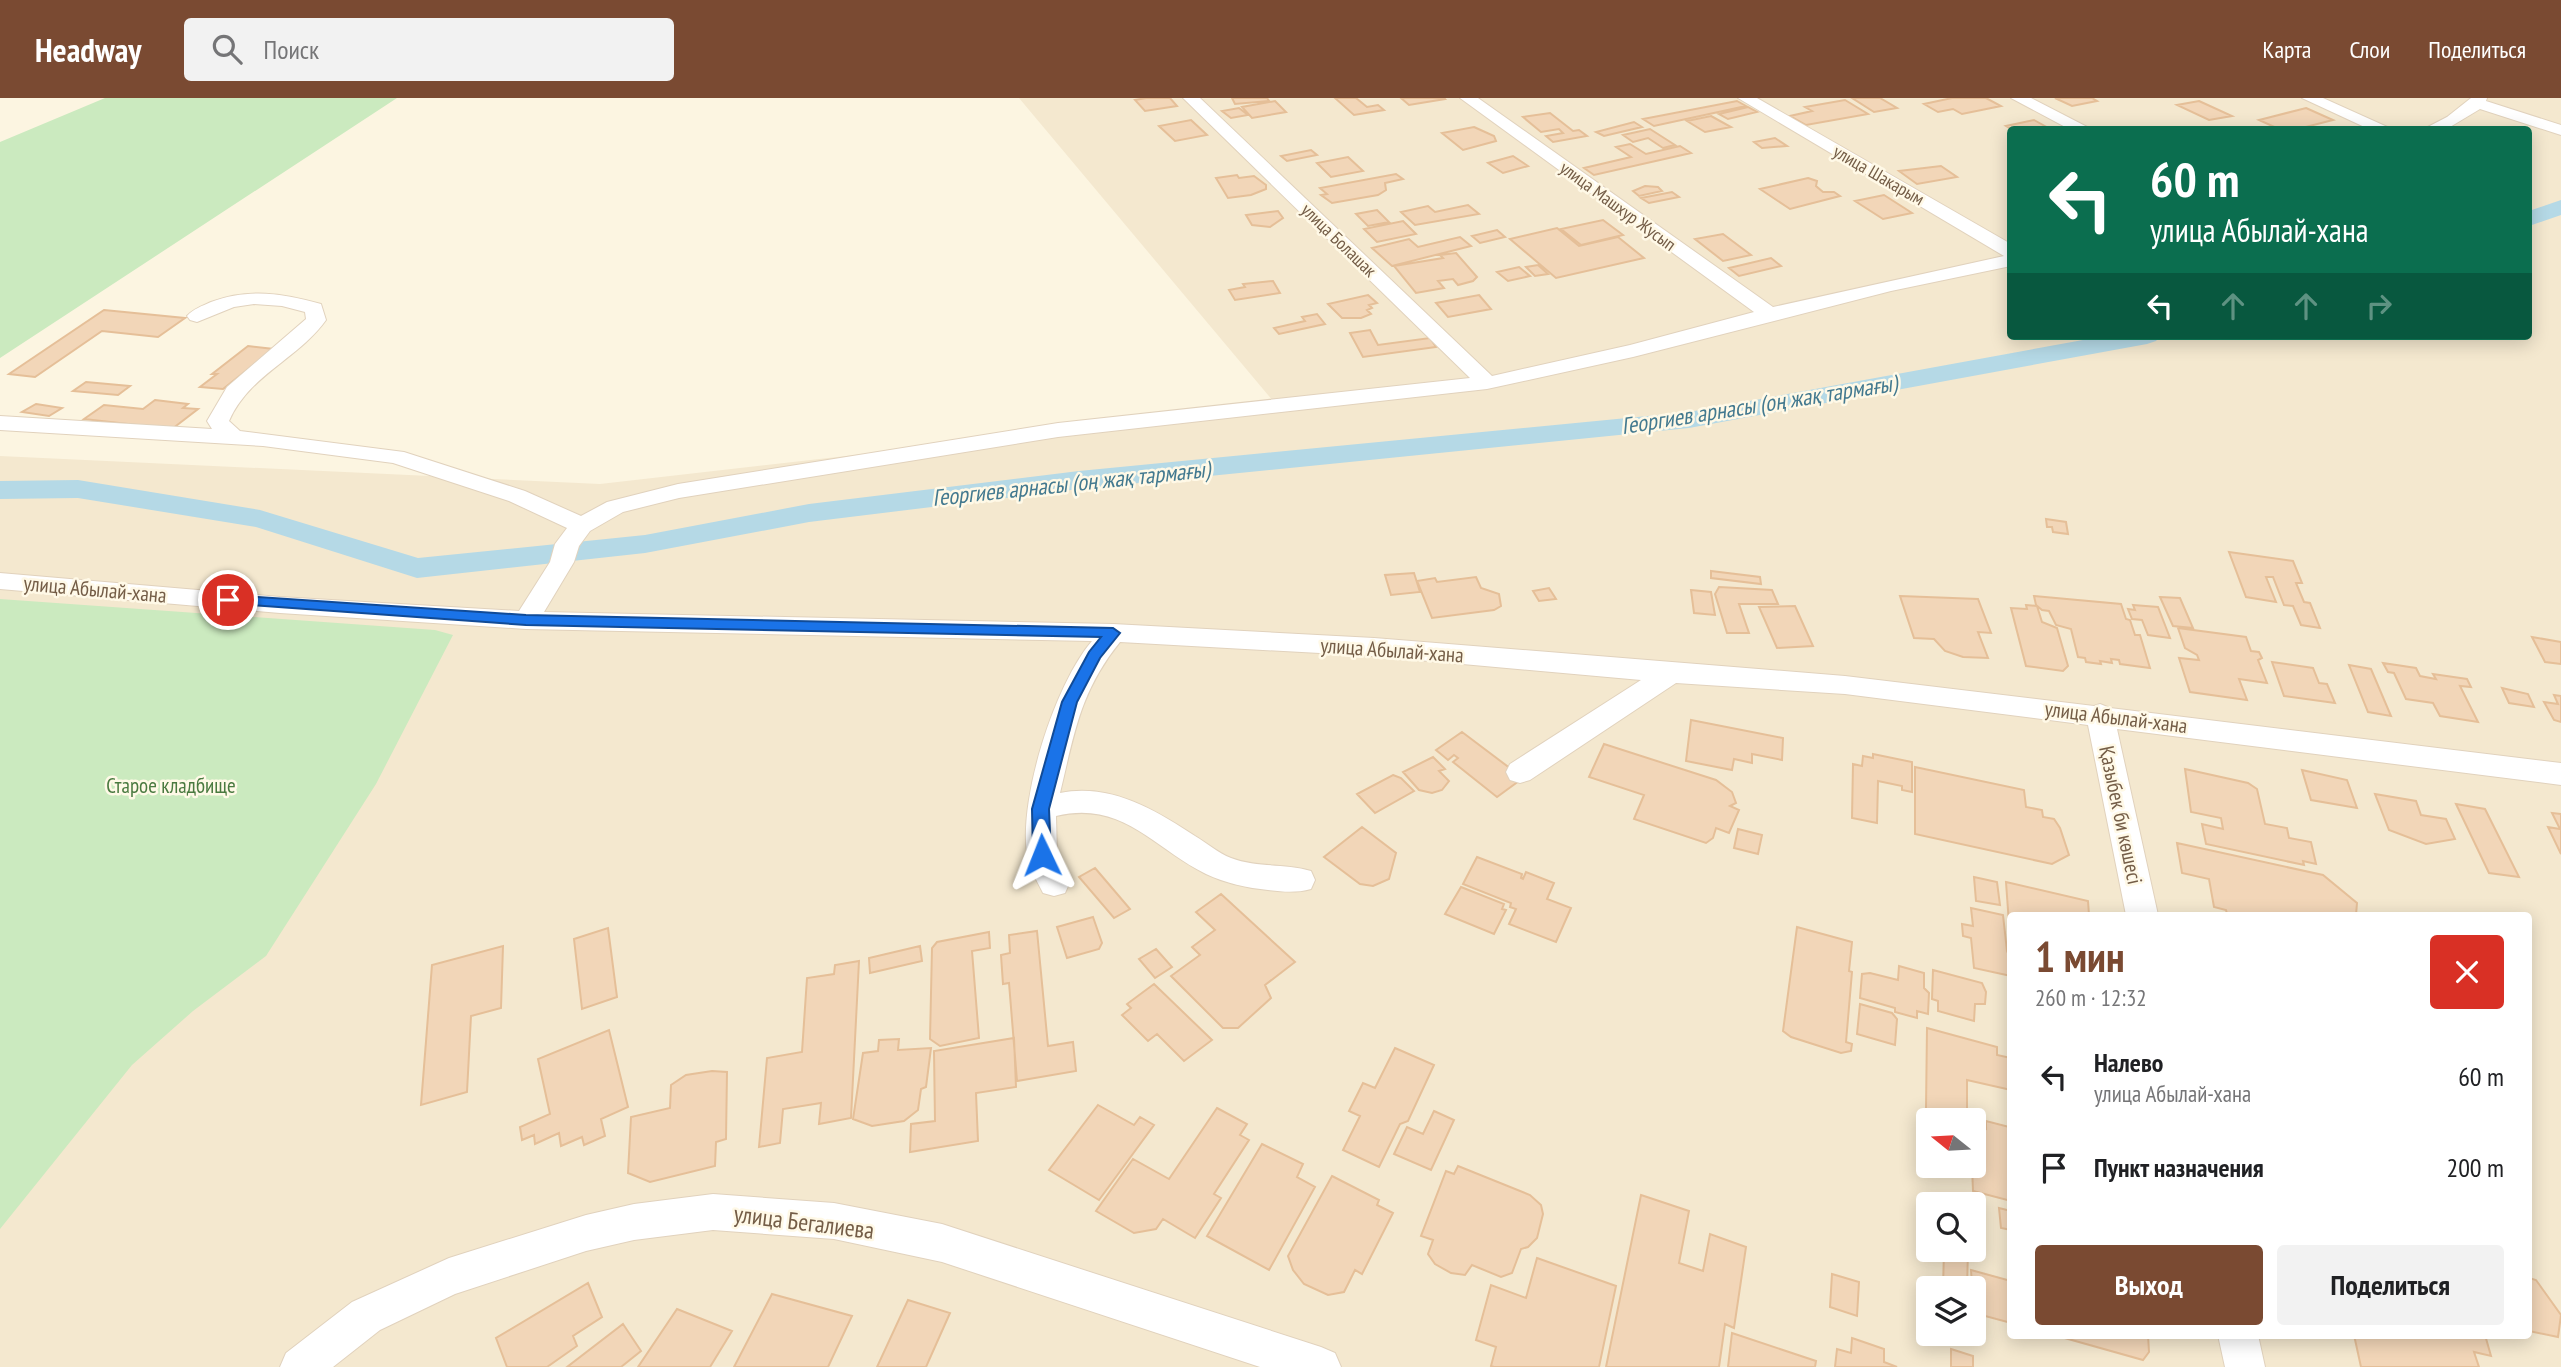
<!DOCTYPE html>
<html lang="ru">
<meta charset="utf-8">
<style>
:root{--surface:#fff;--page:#f2f2f2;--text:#202124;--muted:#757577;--accent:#7a4a32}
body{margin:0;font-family:"PT Sans Narrow",sans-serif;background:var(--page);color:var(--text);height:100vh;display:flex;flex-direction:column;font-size:26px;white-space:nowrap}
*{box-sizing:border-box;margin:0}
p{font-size:23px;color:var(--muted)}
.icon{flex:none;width:38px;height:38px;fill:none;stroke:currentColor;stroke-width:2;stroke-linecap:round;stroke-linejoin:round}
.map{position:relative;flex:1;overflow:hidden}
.panel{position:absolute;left:2007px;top:814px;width:525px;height:427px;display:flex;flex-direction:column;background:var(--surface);border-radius:7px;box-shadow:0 4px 18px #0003}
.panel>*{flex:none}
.top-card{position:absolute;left:2007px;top:28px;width:525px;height:214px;border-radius:7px;box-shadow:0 4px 18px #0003;background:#0b6e4f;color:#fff;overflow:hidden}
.needle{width:46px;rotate:288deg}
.buttons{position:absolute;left:1916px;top:1010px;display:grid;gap:14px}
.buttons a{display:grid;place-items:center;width:70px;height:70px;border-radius:7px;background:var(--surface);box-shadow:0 4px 18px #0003;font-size:35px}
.pin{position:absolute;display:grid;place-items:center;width:60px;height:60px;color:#fff;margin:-30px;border:4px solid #fff;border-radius:50%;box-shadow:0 2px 7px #0007}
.me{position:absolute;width:77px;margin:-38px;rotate:358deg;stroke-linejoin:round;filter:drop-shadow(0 0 5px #0008)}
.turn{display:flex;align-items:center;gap:24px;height:147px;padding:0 28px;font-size:32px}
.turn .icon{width:91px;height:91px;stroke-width:2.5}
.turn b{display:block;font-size:49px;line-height:60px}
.lanes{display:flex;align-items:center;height:66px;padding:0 28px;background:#0003;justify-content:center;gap:35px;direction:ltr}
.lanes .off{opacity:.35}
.round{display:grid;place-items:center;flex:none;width:74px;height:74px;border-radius:7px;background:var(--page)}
.headline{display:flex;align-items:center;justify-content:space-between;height:119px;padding:0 28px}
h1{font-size:42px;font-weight:700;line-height:52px;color:var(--accent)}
.button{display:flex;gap:14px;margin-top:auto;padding:14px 28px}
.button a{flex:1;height:80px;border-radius:7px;background:var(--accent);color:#fff;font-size:28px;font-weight:700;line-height:80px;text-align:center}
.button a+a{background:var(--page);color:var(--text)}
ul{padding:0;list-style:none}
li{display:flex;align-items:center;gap:21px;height:91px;padding:0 28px}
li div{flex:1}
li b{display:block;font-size:26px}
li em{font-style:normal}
header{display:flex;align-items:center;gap:42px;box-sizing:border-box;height:98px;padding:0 35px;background:var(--accent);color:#fff}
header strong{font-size:33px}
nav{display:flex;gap:38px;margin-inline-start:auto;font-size:24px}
.search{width:490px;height:63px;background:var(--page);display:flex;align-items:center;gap:18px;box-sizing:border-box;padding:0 24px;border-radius:7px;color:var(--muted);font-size:26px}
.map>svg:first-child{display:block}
.residential{fill:#f4e8cf;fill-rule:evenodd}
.green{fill:#cbeabf}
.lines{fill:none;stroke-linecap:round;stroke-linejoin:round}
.canal{fill:#b5d9e6;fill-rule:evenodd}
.building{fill:#f2d6b8;stroke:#e5bf98;stroke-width:2}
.minor-casing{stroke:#e1d2bd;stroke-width:2}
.minor{fill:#fff;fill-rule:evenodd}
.route{fill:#1a73e8;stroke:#114b97;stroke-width:2}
.labels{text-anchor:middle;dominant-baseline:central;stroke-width:5;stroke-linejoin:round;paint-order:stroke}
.far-street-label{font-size:18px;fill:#745d47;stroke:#fff9e7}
.street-label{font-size:21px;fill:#745d47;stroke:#fff9e7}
.park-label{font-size:21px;fill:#4a7a40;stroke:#fff9e7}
.water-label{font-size:23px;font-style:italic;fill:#43798f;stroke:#fff9e7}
.near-street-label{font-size:24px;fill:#745d47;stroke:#fff9e7}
</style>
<header>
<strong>Headway</strong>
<div class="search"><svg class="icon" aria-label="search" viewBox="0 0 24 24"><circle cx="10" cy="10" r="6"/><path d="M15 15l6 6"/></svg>Поиск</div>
<nav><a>Карта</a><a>Слои</a><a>Поделиться</a></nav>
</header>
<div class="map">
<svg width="2561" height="1269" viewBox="0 0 2561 1269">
<rect width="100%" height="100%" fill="#fcf5e1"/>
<path class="residential" d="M1019,0H2561V1269H0V358L600,386L1278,309ZM2011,32H2529V238H2011ZM2011,817H2529V1237H2011ZM1928,1022H1974V1068H1928ZM1928,1106H1974V1152H1928ZM1928,1190H1974V1236H1928Z"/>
<path class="green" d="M105,0H397L0,260V44Z
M0,501L435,532L453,537L376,686L266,858L193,913L132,967L0,1131Z"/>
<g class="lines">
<path class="canal" d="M2561,102V117L2529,128V113Z
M2105,238H2160L2156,243L2147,246L1689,330L1079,391L809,424L645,455L417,480L256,429L78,400L0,401V383L78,382L260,412L418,460L645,437L809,406L1079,373L1689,314Z"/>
</g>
<path class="building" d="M1146,0H1170L1177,8L1145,13L1135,2Z
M1232,0H1267L1269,3L1235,6Z
M1335,0H1356L1367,9L1378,7L1384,12L1354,17Z
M1401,0H1444L1445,1L1409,7Z
M1852,0H1880L1897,10L1874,14Z
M1952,0H1986L2001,8L1962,16L1953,11L1938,14L1924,6Z
M2055,0H2092L2097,3L2072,8Z
M1845,2L1868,16L1806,27L1790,18L1812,13L1805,9Z
M1275,3L1286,14L1252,20L1242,9Z
M1737,3L1746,8L1654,28L1643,21Z
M2199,3L2232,18L2209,22L2177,7Z
M1748,9L1757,14L1728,21L1719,16Z
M1239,10L1248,17L1231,20L1222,13Z
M2306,10L2333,22L2294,32H2281L2259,22Z
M1550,15L1573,33L1579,32L1587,38L1553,44L1546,38L1563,35L1559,31L1541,34L1523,19Z
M1711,18L1731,29L1705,34L1687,23Z
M1191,22L1207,37L1175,43L1159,28Z
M2034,22L2052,32H2013L2006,28Z
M1634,24L1642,29L1604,38L1596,34Z
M1474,29L1494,38L1496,43L1463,52L1442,35Z
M1650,31L1675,47L1663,50L1648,40L1633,44L1623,37Z
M1775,40L1787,48L1762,50L1754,44Z
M1630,46L1646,56L1680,48L1691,55L1594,77L1584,70L1631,59L1616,49Z
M1311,52L1317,57L1287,63L1281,58Z
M1513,58L1528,68L1503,75L1488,65Z
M1348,59L1363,73L1331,79L1317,65Z
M1941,68L1957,79L1917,86L1899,73Z
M1396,76L1403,81L1385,85L1386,92L1378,97L1332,105L1321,97L1327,96L1320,90Z
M1237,77L1239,80L1254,78L1266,87V91L1251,97L1228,100L1216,80Z
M1808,80L1817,83L1816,88L1823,94H1834L1840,98L1790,111L1760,91Z
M1645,88L1658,89L1662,93L1639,98L1633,93Z
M1672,94L1679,99L1649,105L1641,100Z
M1884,97L1912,115L1883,121L1855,103Z
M1468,107L1479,116L1415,127L1401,114L1428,108L1435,114Z
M1377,112L1389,124L1368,128L1356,116Z
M1278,113L1283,120L1270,129L1252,127L1246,117Z
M1603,122L1623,137L1581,147L1561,131Z
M1403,123L1416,136L1377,144L1364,131Z
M1557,130L1579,148L1618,139L1644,160L1556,180L1510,141Z
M1497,132L1505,139L1480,145L1472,138Z
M1723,136L1751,157L1723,163L1695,141Z
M1460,139L1471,148L1392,168L1372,150L1409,141L1418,149Z
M1456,155L1477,179L1473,183L1458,187L1453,181L1438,183L1444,190L1416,195L1394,168L1443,160L1440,157Z
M1771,160L1781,168L1739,178L1729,170Z
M1538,167L1548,176L1535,178L1526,169Z
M1519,169L1530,178L1508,183L1497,174Z
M1273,183L1280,195L1235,202L1229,192L1245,189L1243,186Z
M1368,197L1377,205L1369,207L1372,210L1367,212L1371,216L1361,220H1342L1328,206Z
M1479,197L1491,211L1448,219L1436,205Z
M104,212L185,220L158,239L102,233L35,279L9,276Z
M1317,216L1325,226L1279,236L1274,230L1305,223L1302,219Z
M1370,232L1378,247L1430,240L1436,249L1363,259L1350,235Z
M248,248L274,251L223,291L200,289L217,276H212Z
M86,284L130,288L118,297L73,293Z
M155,302L188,306L183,310L198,311L172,331L84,321L104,307L143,311Z
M36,306L62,310L49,318L22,314Z
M2046,421L2066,424L2068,436L2053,434L2052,429H2047Z
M2229,454L2293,463L2302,485H2296L2304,504L2310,505L2320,530L2301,527L2293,508L2284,507L2273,479H2266L2276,504L2246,499Z
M1711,473L1760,479L1761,486L1711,480Z
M1414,475L1420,494L1391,497L1385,477Z
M1476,479L1481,490L1499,496L1501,508L1494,512L1432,520L1417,483L1435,480L1437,484Z
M1719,489L1772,492L1778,506H1739L1749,535H1727L1715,496Z
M1549,490L1556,501L1539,503L1533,493Z
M1691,492L1711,494L1715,517L1694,515Z
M1900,498L1978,501L1991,535L1978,534L1988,560L1963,559L1945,553L1934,541L1914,540Z
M2034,498L2121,506L2126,521L2130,522L2135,537H2140L2150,570L2120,566L2119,562L2111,561L2112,565L2100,563L2101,566L2086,564L2085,560L2078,559L2071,531L2056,527L2049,513L2042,512L2036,507Z
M2160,499L2180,500L2193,530L2173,528Z
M2026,507L2037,508L2042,524L2057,530L2068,568L2063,573L2026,568L2011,510L2027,511Z
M2133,507L2158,509L2170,540L2148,537L2142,522L2132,521L2128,511L2135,512Z
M1795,508L1813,548L1777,550L1759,509Z
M2178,530L2246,539L2251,553L2259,554L2262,560L2258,562L2267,585L2239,581L2247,602L2190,594L2179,560L2199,562L2197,557L2185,550Z
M2532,539L2561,544V566L2545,564Z
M2272,564L2313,570L2319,585L2327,586L2335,605L2284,598Z
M2383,565L2416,570L2420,578L2436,581L2433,576L2467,581L2471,589L2460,588L2478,624L2440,618L2433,605L2406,601L2394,575L2388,574Z
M2349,567L2371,571L2391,618L2368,614Z
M2502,590L2528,596L2534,609L2509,605Z
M2554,597L2561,598V624L2554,622L2544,604L2558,606Z
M1691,622L1783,640L1782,662L1752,656V665L1734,661L1732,672L1686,663Z
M1462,634L1523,680L1497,699L1453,664L1458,660L1454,657L1448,662L1436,652Z
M1604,646L1716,682L1732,694L1736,705L1730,708L1739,712L1729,735L1716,730L1713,740L1706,745L1634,721L1644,697L1589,679Z
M1873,656L1912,664V694L1902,692V688L1878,683L1877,725L1852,720L1853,666L1862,668L1863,658L1873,660Z
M1433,659L1445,671L1439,673L1449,683L1442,692L1432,695L1419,692L1403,674Z
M1915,669L2024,692L2026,709L2042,712L2043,719L2054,721L2060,730L2069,757L2052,766L1915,736Z
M2185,671L2248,685L2257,691L2265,726L2287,730L2289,740L2311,744L2316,766L2303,763L2304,767L2206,746L2202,726L2223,731L2221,720L2191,714Z
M2302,672L2347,682L2357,710L2311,702Z
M1393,677L1401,680L1414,693L1375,715L1357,696Z
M2375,696L2416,703L2421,717L2446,721L2455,741L2426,746L2389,732Z
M2456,706L2485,711L2519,779L2489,775Z
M2552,715L2561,716V756L2548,729L2560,731Z
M1362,729L1396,755L1389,781L1373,788L1360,786L1324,759Z
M1738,731L1762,737L1758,756L1734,750Z
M2177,745L2323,777L2357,805L2356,817L2227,816L2226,812L2214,809L2209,781L2182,775Z
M1477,759L1522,776L1521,780L1523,781L1526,774L1554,785L1547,801L1571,810L1556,844L1509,826L1516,811L1510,809L1511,805L1463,786Z
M1095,770L1130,811L1114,820L1079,779Z
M1974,779L1997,784L2000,807L1976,803Z
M2006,784L2088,803L2089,817H2011V854Z
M1461,789L1504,806L1502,811L1506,812L1494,836L1445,816Z
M1221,796L1295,864L1265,887L1271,900L1238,930H1223L1171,878L1200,857L1192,849L1215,832L1196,814Z
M1971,810L2003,817L2007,853L2011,862V878L1974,870L1971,840L1963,838L1962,826L1973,828Z
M1093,819L1102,845L1099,851L1067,860L1057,829Z
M1797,829L1852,844L1849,873L1852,874L1846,944L1852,946L1851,953L1841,955L1791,939L1783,933Z
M608,830L617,899L582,911L574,841Z
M1037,833L1048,948L1073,944L1076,973L1017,983L1009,885L1003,886L1001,857L1010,855L1009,837Z
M989,834L990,850L972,853L979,940L940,948L930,941L932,850L937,844Z
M503,848L501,910L471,918L467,994L421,1007L432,867Z
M920,848L922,863L870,875L869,860Z
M1156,851L1172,869L1155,880L1139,861Z
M859,863L851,1020L819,1026L821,1005L783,1011L780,1045L759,1049L767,960L802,954L807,880L834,876L835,867Z
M1899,868L1924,875V890L1929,895L1928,916L1917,913V920L1895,914V910L1860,900L1862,876L1870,875L1898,882Z
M1933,872L1982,885L1986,894L1985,906H1975L1974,923L1938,913V903L1932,901Z
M1154,886L1212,942L1184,963L1157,936L1148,943L1122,917L1131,910L1127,906Z
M1860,906L1892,915L1897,921L1895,947L1857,936Z
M1927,930L1997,949V957L2011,960V992L1967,982V1022L1926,1011Z
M609,932L628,1009L601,1021L605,1038L584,1047L582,1039L561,1048L559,1035L535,1046L534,1037L522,1042L520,1029L550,1016L538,961Z
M1014,940L1016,989L976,995L978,1043L910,1054L911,1026L935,1023L934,953Z
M899,941L898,952L931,950L926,989L921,991L918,1012L904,1023L872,1028L853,1021L863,955L878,953L879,942Z
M1395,950L1434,967L1408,1023L1400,1026L1379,1069L1343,1052L1360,1018L1349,1013L1363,985L1375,990Z
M712,973L727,974L726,1041L716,1044L715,1068L650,1084L628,1075L631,1019L670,1010L671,987L686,977Z
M2008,1005H2011V1103L1973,1093L1972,1068L1974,1028L1986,1031V1023L2009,1029Z
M1098,1007L1134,1027L1140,1019L1154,1027L1099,1102L1049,1072Z
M1217,1010L1247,1026L1240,1037L1249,1042L1214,1096L1221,1100L1195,1140L1163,1121L1156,1131L1134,1135L1096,1113L1133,1061L1169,1081Z
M1434,1013L1454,1022L1431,1072L1394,1056L1407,1029L1423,1036Z
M1262,1046L1303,1066L1297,1079L1315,1089L1269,1172L1207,1138Z
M1458,1068L1530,1097L1541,1107L1543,1116L1537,1140L1528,1149L1521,1151L1512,1175L1501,1179L1472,1167L1465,1177L1451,1175L1435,1166L1428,1156L1433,1142L1421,1138L1446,1073L1454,1076Z
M1332,1078L1379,1102L1377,1107L1393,1115L1362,1176L1355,1172L1344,1194L1328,1197L1304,1186L1293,1172L1288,1158Z
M1641,1097L1689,1113L1679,1165L1703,1173L1710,1136L1746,1149L1734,1230L1725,1226L1719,1269H1606Z
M1999,1110L2011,1113V1132L2001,1130Z
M1944,1152H1968L1967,1190H1943Z
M1537,1160L1616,1188L1599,1269H1494L1491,1268L1496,1249L1476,1242L1491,1187L1526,1200Z
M1971,1172L2011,1183V1225L1974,1215Z
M1832,1176L1859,1184L1857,1218L1830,1209Z
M2529,1180L2536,1182L2561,1217L2558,1239L2529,1233Z
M588,1185L602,1219L573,1238L577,1248L547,1269H507L496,1240Z
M772,1196L852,1218L828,1269H734Z
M908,1202L950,1215L926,1269H877Z
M677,1211L732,1233L710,1269H638Z
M623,1226L641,1253L621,1269H567Z
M1732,1235L1816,1263L1815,1269H1728Z
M2054,1237H2148L2149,1254L2143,1262Z
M2354,1237H2485L2491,1258L2474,1254L2479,1269H2361Z
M1852,1240L1884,1251V1264L1897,1269H1835L1837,1251L1851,1255Z
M1951,1251L1973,1258V1269H1951Z"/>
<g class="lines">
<defs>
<path id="minor" d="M1183,0H1200L1492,278L1630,247L1754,214L1460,0H1478L1773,209L2004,158L1738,0H1757L2011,146V168L1891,193L1633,259L1487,291L1058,339L679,400L623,414L590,433L579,448L574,464L544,514L1113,526L1374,540L1845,578L2094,608L2100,606L2110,610L2561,665V687L2117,631L2158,817H2126L2088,627L1845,596L1676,585L1530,682L1520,685L1510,682L1506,674L1510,666L1641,582L1374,558L1120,544C1080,593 1074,637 1060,695C1110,685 1154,711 1195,738C1207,745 1218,755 1231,760C1257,770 1285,765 1311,773L1315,782L1311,791C1297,795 1283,794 1268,792C1248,790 1225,785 1206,776C1153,750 1123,702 1056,718L1057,757L1069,786L1065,795L1054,798L1043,795C1037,783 1028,768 1027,755C1019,699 1055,586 1092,543L526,531L280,515L0,491V475L280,499L519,513L550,464L555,446L567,430L509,403L393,365L263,348L0,332V318L212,331L207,323L227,289L306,221L305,214L282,208L254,206L234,209L197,224L190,222L187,218C193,211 202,208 211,204C249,190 282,195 321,206L326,222C298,261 249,277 229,323L240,333L404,354L525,393L581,418L607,404L678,386L1058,325L1470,280Z
M2011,0H2031L2093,32H2071Z
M2302,0H2323L2394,32H2371Z
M2471,0H2487L2486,3L2561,27V37L2480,11L2445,32H2422L2447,19Z
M713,1096L834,1105L942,1126L1321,1249L1335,1255L1341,1269H1260L942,1164L834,1141L713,1132L634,1142L586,1153L455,1196L380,1232L333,1269H280L286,1255L352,1204L449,1160L586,1117L634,1106Z
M2218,1237H2258L2265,1269H2225Z"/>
</defs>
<use href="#minor" class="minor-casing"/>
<use href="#minor" class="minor"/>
</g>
<path class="route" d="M228,497L526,517L1113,530L1120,535L1100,560L1077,604L1049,711L1051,757L1048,761H1036L1033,757L1032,711L1062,604L1089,554L1101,539L526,527L222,505L220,502Z"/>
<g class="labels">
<g class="far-street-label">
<text transform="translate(1879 77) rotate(30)">улица Шакарым</text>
<text transform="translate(1618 108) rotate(36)">улица Машхур Жусып</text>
<text transform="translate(1339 142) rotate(44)">улица Болашак</text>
</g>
<g class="street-label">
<text transform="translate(95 491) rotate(5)">улица Абылай-хана</text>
<text transform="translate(1392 552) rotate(4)">улица Абылай-хана</text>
<text transform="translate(2116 619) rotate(7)">улица Абылай-хана</text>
<text transform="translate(2121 717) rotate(78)">Қазыбек би көшесі</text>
</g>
<g class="park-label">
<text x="171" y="687">Старое кладбище</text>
</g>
<g class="water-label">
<text transform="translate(1759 306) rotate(-9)">Георгиев арнасы (оң жақ тармағы)</text>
<text transform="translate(1071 385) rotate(-6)">Георгиев арнасы (оң жақ тармағы)</text>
</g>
<g class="near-street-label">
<text transform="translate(804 1124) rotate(7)">улица Бегалиева</text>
</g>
</g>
</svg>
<div class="buttons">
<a><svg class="needle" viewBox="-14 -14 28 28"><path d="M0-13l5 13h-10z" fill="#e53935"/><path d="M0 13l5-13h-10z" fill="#757577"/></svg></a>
<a><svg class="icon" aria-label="search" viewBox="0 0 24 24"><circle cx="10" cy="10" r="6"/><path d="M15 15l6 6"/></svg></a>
<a><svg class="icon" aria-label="layers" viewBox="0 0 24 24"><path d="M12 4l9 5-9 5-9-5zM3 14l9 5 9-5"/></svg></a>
</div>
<div class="pin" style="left:228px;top:502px;background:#d93025"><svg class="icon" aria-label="arrive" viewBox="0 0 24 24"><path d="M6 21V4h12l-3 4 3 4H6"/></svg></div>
<svg class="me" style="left:1042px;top:757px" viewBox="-20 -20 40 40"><path d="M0-17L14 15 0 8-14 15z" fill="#1a73e8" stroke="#fff" stroke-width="4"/></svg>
<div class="top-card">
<div class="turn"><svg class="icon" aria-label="left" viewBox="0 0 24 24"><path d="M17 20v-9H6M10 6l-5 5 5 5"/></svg><div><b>60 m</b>улица Абылай-хана</div></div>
<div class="lanes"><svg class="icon" aria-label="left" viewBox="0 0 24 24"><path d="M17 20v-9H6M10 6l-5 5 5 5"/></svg><svg class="icon off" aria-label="ahead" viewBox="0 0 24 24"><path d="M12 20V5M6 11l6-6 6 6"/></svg><svg class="icon off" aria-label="ahead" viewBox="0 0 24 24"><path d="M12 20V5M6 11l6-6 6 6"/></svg><svg class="icon off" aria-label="right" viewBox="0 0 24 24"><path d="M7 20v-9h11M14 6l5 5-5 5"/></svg></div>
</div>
<section class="panel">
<div class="headline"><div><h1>1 мин</h1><p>260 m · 12:32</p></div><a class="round" style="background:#d93025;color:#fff"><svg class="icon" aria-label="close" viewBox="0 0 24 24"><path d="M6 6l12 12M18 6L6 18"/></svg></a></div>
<ul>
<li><svg class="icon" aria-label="left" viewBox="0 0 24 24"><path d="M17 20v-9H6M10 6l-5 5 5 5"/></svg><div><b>Налево</b><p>улица Абылай-хана</p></div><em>60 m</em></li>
<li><svg class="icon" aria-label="arrive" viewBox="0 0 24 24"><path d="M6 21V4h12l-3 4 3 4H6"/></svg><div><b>Пункт назначения</b></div><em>200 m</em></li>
</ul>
<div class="button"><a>Выход</a><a>Поделиться</a></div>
</section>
</div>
